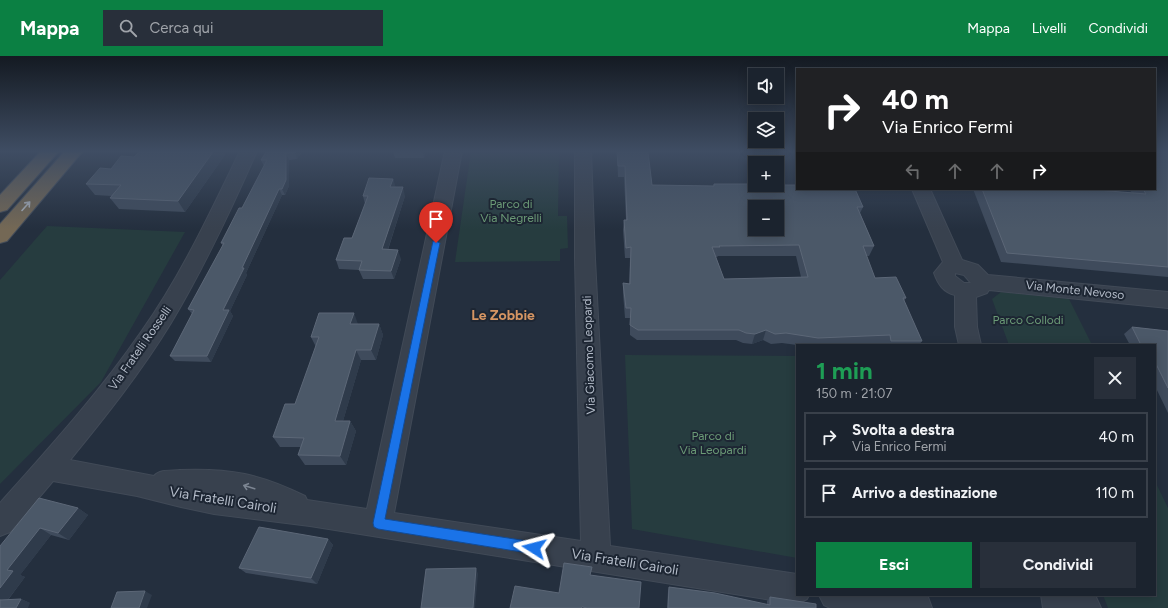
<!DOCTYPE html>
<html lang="it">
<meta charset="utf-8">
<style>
:root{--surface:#1b232e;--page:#282f3a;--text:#f1f3f6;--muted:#a0a4aa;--line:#39404a;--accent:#0b8043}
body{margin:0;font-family:Figtree,sans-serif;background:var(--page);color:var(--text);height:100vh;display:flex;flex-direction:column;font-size:15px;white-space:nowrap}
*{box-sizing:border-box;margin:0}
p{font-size:13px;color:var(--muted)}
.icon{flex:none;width:22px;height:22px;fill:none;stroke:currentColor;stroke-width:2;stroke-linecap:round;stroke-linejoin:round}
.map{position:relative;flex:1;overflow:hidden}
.panel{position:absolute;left:796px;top:288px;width:360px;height:252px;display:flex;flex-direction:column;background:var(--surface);border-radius:0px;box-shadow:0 2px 10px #0003,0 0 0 1px var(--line)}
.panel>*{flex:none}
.guide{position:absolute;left:796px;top:12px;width:360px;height:122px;border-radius:0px;box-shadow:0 2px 10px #0003,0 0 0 1px var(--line);background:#202124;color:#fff;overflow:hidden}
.fabs{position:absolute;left:748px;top:12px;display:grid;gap:8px}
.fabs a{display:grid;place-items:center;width:36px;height:36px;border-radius:0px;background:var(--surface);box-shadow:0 2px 10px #0003,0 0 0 1px var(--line);font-size:20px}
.pin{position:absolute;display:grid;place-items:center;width:34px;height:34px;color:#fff;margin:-41px -17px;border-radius:50% 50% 50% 0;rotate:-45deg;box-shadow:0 0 4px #0007}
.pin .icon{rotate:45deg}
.me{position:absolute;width:44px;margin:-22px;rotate:279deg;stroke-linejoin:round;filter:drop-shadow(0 0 3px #0008)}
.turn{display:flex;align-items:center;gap:14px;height:84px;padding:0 20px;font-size:18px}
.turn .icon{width:52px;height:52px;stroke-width:2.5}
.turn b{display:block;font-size:28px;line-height:34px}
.lanes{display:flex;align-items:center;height:38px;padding:0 20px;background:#0003;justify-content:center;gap:20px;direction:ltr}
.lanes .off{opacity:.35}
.round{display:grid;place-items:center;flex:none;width:42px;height:42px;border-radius:0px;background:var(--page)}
.summary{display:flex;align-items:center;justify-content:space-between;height:68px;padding:0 20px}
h1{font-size:24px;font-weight:700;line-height:30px;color:#1e9e55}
.primary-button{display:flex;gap:8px;margin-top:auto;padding:8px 20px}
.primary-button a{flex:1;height:46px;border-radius:0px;background:var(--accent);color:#fff;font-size:16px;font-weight:700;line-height:46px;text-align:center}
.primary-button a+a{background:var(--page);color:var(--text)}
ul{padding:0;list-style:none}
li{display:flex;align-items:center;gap:12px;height:50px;margin:0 8px 6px;padding:0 12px;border:2px solid var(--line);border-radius:0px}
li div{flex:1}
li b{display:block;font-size:15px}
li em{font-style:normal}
header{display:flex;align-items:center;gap:24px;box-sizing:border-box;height:56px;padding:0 20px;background:var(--accent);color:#fff}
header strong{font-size:19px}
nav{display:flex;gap:22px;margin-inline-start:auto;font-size:14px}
.search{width:280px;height:36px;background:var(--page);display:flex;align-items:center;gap:10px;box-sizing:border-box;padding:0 14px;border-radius:0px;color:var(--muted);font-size:15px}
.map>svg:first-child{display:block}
.green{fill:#263c3f}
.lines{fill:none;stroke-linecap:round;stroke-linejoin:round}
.minor-casing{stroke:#414a57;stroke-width:2}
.highway-casing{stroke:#434c59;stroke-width:2}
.minor{fill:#38414e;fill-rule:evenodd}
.highway{fill:#746855;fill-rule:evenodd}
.wall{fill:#3f4b5c;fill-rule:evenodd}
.shaded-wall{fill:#2f3b4b}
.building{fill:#4b5868;stroke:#5c6777;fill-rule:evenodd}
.oneway{stroke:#aeb4bd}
.oneway2{stroke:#7c8592}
.route{fill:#1a73e8;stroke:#114b97}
.labels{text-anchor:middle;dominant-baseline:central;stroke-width:4;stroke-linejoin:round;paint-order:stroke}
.park-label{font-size:12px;fill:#6b9a76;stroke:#1d2633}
.street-label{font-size:12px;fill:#b4bcc9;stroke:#1d2633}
.quarter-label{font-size:14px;font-weight:bold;fill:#d59563;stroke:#1d2633}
.near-street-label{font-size:14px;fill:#b4bcc9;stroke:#1d2633}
</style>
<header>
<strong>Mappa</strong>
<div class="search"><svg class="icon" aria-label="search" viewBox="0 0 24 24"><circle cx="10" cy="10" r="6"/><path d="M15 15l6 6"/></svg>Cerca qui</div>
<nav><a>Mappa</a><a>Livelli</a><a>Condividi</a></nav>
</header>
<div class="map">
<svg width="1168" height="552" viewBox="0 0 1168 552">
<rect width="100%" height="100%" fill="#242f3e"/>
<path class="green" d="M471,95H559L558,160H567L568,192L560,193V205L455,206Z
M47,170L185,176L101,326L0,428V224Z
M1001,236L1069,243L1092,289H1009L992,243Z
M625,299L797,300V502L632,473Z
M1155,425L1168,452V552H1108L1103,539H1155Z"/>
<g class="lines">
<defs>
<path id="minor" d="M240,95H257C231,154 204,212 171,267C141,316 106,360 70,404L154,420C160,413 171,415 180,414C230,412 261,418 305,440L307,444L367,453L445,95H462L394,457L581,485L575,203V95H591L595,203L610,490L797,518V539H809L807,543L797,548L310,470L214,458L181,451L137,440L53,425L10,476L0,480V447C49,392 99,337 141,276C181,220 210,157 240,95Z
M912,133H930L962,204L978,209L988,219L1168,236V252L989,234L987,237L976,241L977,271L981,289H959L955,271V239C943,236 938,228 934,217L943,206ZM955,217L964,219L971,227H964L955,220Z
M819,539H922L928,541L932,552H830L824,549Z
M1041,539H1095L1101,552H1043Z"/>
<path id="highway" d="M41,95H59L7,154L0,156V139Z
M65,95H83L7,185L0,187V168Z"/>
</defs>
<use href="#minor" class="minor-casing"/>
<use href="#highway" class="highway-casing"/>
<use href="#minor" class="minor"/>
<use href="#highway" class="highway"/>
</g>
<path class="wall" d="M139,96H227L185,156L119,153L110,142L112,140L95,139L86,128L111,113L134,101Z
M266,96H302L297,103L289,104V130L285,139H282L246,217L247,219L230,255L233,260L211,306L175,305L170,300L192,258L188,253L223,190L221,187L242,152L264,110L261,104Z
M393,96H426L424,102H395Z
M617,96H648L652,129L713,130L714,128L863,151L860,157L874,190L869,200H866L875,222L906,242L904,245L922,285L919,289H797L782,287L771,288L763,284L752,288L743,287L736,284H637L630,279V262H625L623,237V227L629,228L630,202H625L623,174L624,164H626L624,121H618ZM718,200H796L801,221L724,223L716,201H717Z
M1168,96V221L1001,206L973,133H1085L1132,137L1129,133H1155Z
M393,123L395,131L405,140L388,194L401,203L394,223H363L359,214L339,213L336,204L352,182L365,148L363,140Z
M358,268H379L383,279L376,304H361L343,365H350L356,375L346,409H305L298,399L301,391H280L273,381L295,348L316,291L311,281Z
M1132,271L1168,275V357L1155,330V289H1130L1124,278Z
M78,452L88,459L69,484L51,479L20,519L25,521L8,544L21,543L30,547L0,544V490Z
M328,483L333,489L317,528L246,517L239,512Z
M669,531L767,549V545L770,541L816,552H667L668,535Z"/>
<path class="shaded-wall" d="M213,96H227L185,156L178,145Z
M296,96H302L297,103L295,97Z
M423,96H426L424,102Z
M286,97L289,104V130L285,139L282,133Z
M393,123L396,132L390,131Z
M403,131L405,140L385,202L382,193Z
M279,133L282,139L246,217L247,219L230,255L233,260L211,306L207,300L223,254L242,212Z
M398,194L401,203L394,223L391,215Z
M354,257L358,268H350Z
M379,268L383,279L376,304L371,294Z
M766,274L763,284L752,288L755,278Z
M356,294L361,304L340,375L335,365Z
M350,365L356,375L346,409L340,400Z
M78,452L88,459L69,484L58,477Z
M40,472L51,479L20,519L25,521L6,546L0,543V532L7,514Z
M328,483L333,489L317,528L311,522Z
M476,512L478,518L475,552H473Z
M145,535L152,539L147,552H139Z
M21,543L30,547L28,552H16Z"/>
<path class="building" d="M139,96H213L178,145L110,142L121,129L86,128L100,112L111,113L121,100L134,101Z
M266,96H296L295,97H286V124L282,133H279L242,212H244L223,254H229L207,300H170L194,254L188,253L224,187H221L239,152H242L267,104H261Z
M617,96H648L652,129L714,130V128H755V129H797V133H855L863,151H857L874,190H863L875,222L896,221L906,242H903L922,285H891L890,279L818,282L786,277L775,278L766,274L755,278L746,277L739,274H638L630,269L631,252H626L623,227L630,228L631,191L626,192L624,164H627L625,110H618ZM755,151H777V173H755ZM799,189L808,221L724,223L712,191H720L719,190Z
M1155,96H1168V211L1007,197L982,133H1085L1146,138L1143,133H1155Z
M369,122L393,123L390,131H403L382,193L398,194L391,215L359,214L362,205L336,204L344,182H352L368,140H363Z
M319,257H354L350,268H379L371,294H356L335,365H350L340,400L298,399L304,382L273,381L285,348H295L319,281H311Z
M1132,271L1168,275V332L1155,306V289H1141Z
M39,442L78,452L58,477L40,472L7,514L13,515L0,532V490Z
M259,471L328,483L311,522L239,512Z
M564,507L592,511L590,519L641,526L639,552H588L582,551L581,552H510L515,530L559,537Z
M476,512L473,552H421L426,513Z
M669,531L715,537L770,549V541L816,548V552H668Z
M145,535L139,552H111L117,536Z
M21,543L16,552H0V544Z"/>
<defs><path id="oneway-shaft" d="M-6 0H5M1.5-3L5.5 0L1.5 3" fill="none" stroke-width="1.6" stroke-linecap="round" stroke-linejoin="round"/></defs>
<use class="oneway" href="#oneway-shaft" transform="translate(26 150) rotate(-48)"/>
<use class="oneway2" href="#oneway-shaft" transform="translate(249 431) rotate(-163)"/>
<linearGradient id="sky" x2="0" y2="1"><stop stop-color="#141a22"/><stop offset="0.55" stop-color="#3f4d63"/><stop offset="1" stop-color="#3f4d63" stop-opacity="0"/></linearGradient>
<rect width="1168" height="173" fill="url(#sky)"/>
<path class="route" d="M433,185H436L440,187L385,463L534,486L538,488L540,492L538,496L534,498L378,473L374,471L373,467Z"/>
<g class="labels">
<g class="park-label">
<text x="511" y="148">Parco di<tspan x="511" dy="14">Via Negrelli</tspan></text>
<text x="1028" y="264">Parco Collodi</text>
<text x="713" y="380">Parco di<tspan x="713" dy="14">Via Leopardi</tspan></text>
</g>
<g class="street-label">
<text transform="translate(1075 234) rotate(6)">Via Monte Nevoso</text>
<text transform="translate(140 292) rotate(-55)">Via Fratelli Rosselli</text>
<text transform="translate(589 299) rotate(-92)">Via Giacomo Leopardi</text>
</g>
<g class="quarter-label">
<text x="503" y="259">Le Zobbie</text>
</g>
<g class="near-street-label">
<text transform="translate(223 444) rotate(9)">Via Fratelli Cairoli</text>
<text transform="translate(625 506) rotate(9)">Via Fratelli Cairoli</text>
</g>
</g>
</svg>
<div class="fabs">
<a><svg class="icon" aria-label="sound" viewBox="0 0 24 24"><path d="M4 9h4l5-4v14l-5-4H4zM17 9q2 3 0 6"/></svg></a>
<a><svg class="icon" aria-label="layers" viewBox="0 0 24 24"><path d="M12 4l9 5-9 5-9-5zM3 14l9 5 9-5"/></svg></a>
<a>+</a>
<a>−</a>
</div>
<div class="pin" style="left:436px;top:187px;background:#d93025"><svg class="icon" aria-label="arrive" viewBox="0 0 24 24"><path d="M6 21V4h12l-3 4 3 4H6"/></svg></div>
<svg class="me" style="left:534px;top:492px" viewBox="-20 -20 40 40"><path d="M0-17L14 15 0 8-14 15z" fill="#1a73e8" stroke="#fff" stroke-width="4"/></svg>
<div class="guide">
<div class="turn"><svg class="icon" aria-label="right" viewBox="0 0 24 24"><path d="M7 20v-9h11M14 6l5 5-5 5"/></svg><div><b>40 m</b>Via Enrico Fermi</div></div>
<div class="lanes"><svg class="icon off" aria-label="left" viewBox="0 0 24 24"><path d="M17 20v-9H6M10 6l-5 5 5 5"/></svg><svg class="icon off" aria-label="ahead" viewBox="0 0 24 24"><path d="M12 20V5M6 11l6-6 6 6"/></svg><svg class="icon off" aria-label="ahead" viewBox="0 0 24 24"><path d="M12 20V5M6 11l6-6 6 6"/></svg><svg class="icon" aria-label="right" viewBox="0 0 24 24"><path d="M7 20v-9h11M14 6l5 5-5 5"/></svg></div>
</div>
<section class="panel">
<div class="summary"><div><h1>1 min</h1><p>150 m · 21:07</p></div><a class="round"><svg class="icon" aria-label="close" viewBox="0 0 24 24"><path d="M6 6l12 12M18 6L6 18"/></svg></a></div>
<ul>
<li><svg class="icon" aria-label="right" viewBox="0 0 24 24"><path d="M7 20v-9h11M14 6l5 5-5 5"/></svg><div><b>Svolta a destra</b><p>Via Enrico Fermi</p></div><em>40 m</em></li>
<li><svg class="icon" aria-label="arrive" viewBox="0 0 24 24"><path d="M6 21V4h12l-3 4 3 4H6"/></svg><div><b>Arrivo a destinazione</b></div><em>110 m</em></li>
</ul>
<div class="primary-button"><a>Esci</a><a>Condividi</a></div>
</section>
</div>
